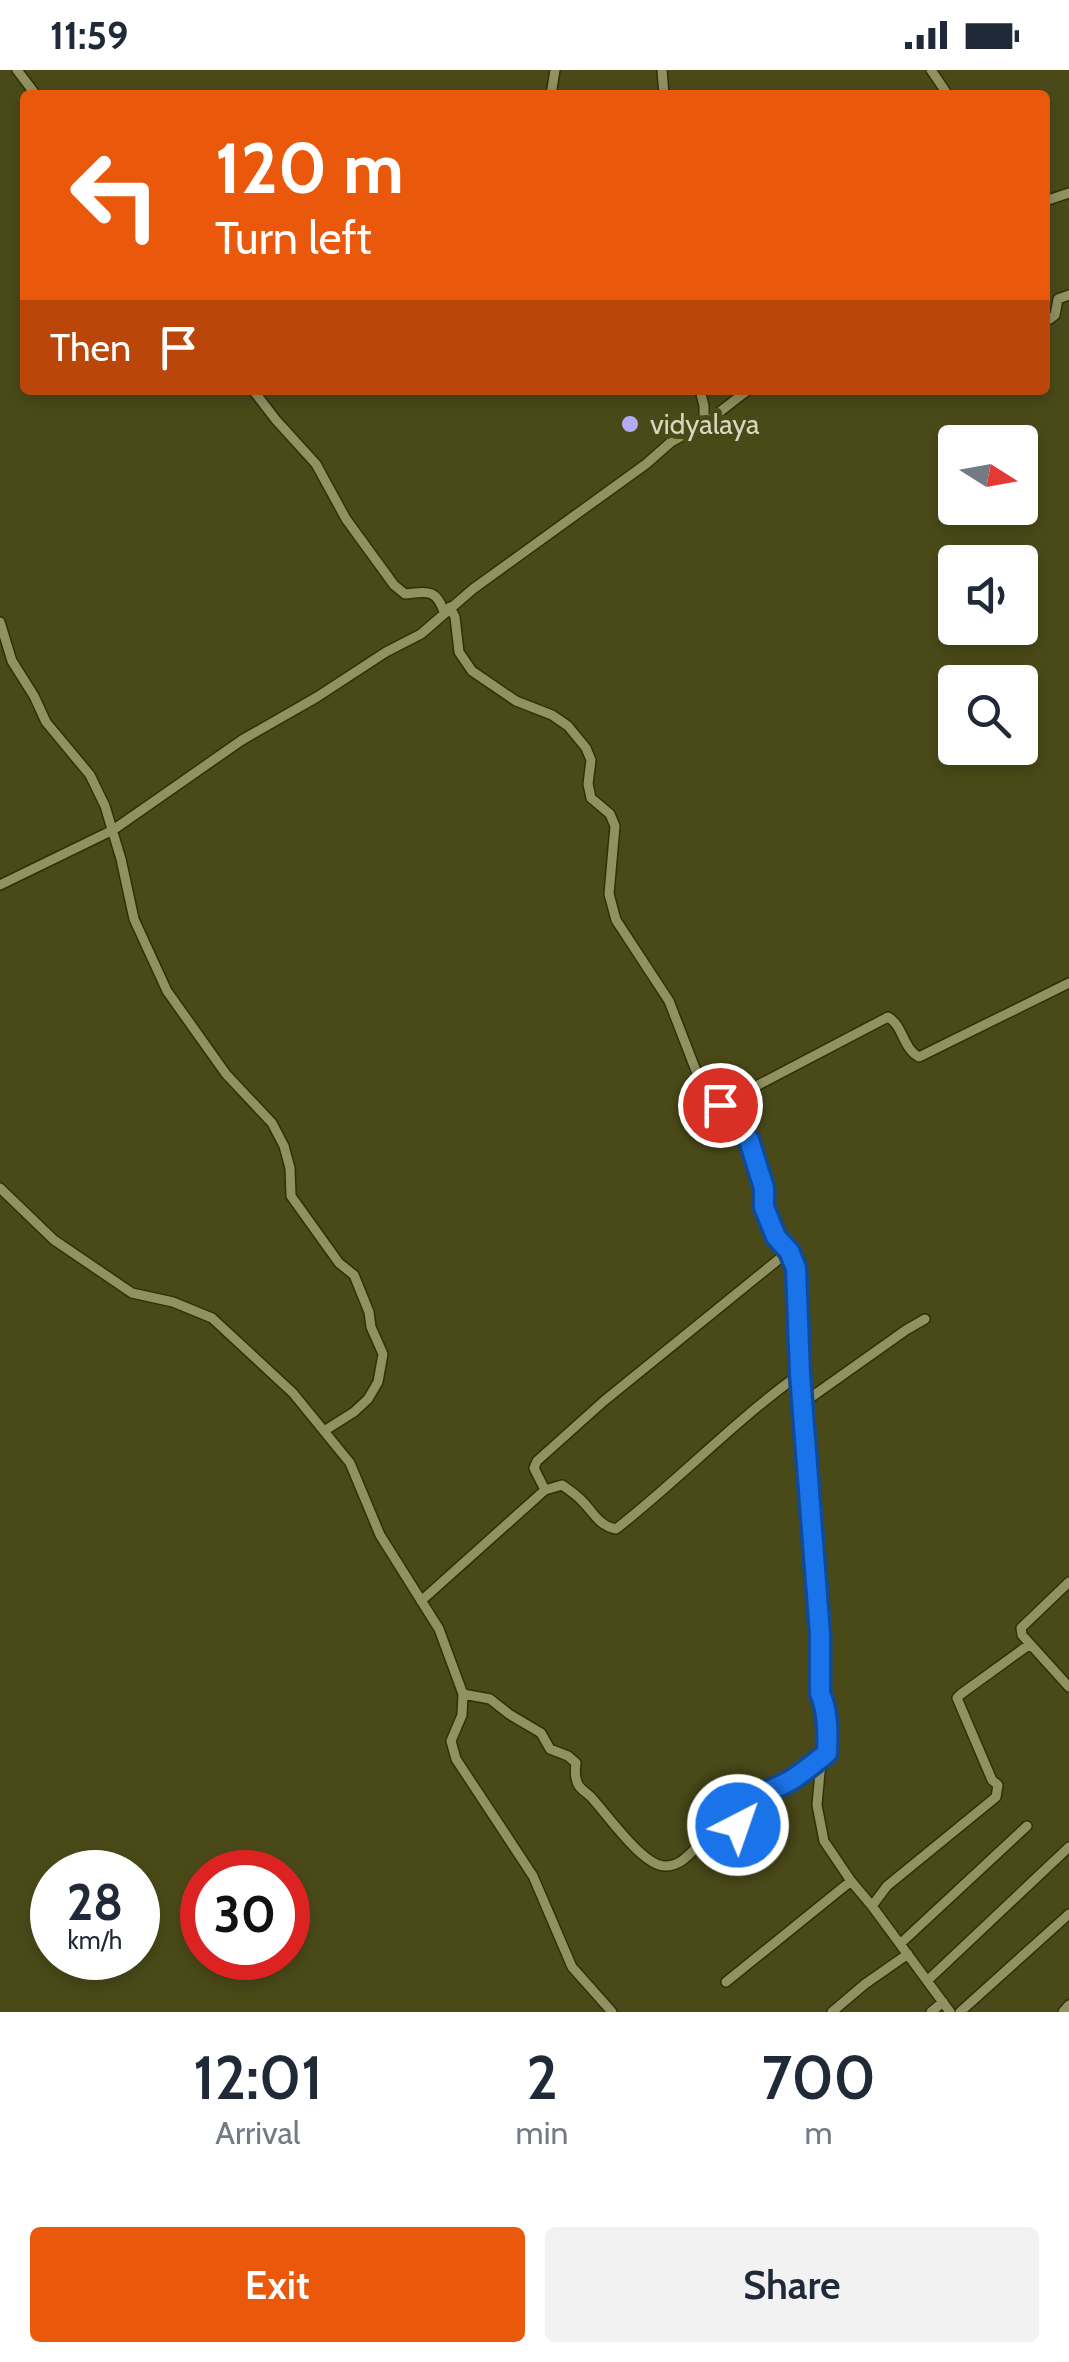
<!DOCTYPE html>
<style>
:root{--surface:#fff;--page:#f2f2f3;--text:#1f2937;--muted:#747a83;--accent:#ea580c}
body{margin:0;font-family:Cabin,sans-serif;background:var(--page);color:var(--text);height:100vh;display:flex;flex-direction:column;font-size:38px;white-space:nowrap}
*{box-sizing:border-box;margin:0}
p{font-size:32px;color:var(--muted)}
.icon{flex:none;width:55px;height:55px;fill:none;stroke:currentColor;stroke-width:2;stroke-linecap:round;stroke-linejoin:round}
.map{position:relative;height:1942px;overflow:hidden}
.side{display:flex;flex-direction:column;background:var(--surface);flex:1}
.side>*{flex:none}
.banner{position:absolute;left:20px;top:20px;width:1030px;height:305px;border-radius:10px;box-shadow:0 5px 15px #0003;background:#ea580c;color:#fff;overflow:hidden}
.needle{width:65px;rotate:101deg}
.controls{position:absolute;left:938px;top:355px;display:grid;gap:20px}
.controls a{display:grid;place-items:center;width:100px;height:100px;border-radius:10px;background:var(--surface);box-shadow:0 5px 15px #0003;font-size:50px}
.speed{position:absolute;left:30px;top:1780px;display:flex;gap:20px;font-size:50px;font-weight:700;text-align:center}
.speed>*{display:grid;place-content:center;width:130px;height:130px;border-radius:50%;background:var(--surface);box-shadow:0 5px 15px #0003;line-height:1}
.speed small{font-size:25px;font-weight:400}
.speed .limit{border:15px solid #d22;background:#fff;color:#111}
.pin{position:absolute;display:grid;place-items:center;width:85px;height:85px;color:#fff;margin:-42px;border:5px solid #fff;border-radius:50%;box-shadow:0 2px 10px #0007}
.me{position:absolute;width:110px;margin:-55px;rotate:41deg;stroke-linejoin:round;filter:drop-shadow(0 0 8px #0008)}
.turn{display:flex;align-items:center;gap:35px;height:210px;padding:0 30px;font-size:45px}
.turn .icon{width:130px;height:130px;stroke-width:2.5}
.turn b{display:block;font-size:70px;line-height:85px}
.then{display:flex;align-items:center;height:95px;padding:0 30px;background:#0003;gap:20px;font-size:38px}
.eta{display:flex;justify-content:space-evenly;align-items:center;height:170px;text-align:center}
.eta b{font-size:60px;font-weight:600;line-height:70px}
.cta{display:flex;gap:20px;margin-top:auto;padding:20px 30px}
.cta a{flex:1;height:115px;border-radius:10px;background:var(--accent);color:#fff;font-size:40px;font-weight:600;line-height:115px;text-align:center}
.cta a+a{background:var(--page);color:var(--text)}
.status{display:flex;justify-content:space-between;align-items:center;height:70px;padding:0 50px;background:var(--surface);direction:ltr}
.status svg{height:28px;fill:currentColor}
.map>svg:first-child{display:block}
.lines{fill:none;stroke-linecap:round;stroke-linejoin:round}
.minor-casing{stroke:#302f0a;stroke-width:12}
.minor{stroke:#919260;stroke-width:9}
.route-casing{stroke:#114b97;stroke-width:25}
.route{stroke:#1a73e8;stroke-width:18}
.poi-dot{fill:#b5acf8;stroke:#4a4a19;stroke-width:4}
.labels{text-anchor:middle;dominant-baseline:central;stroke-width:10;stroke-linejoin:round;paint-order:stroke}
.poi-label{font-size:28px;fill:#d7d8bf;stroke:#4a4a19;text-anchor:start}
</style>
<div class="status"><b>11:59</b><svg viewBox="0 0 49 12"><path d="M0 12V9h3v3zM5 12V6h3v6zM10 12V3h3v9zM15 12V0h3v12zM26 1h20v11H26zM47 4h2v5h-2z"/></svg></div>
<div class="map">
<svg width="1069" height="1942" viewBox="0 0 1069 1942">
<rect width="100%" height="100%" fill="#4a4a19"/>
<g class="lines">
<defs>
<path id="minor" d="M17,0L36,25
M662,0L664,25
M931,0L948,25
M551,25L555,0
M1045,131L1069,123
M1050,249L1055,245L1058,229L1069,225
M253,320L276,350L316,394L346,449L394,515L405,524C427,522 436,518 444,542
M700,320L704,336V354
M450,537L455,547L459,582L472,601L516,631L552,645L568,656L586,678L591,690L588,714L591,728L610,744L615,756L609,824L616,850L669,931L700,1011L749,1070L764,1118V1137L776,1167L789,1181L796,1198L798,1273L820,1564V1623L824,1632L828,1672L827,1683L820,1702L817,1735L824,1771L851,1811L872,1836L950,1942
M0,552L12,591L34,626L46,652L90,705L105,736L121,789L134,849L167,921L226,1004L272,1053L284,1076L290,1098L291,1126L339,1193L354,1205L369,1242L371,1257L383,1284L378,1312L368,1329L354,1342L324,1361
M0,815L113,760L242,670L317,627L386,582L421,564L473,519L646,394L671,372L704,354L748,320
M720,1035L888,947C903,955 903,979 919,987L1069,913
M0,1118L54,1170L132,1223L173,1232L212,1248L293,1323L350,1393L380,1465L439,1559L463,1624L462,1645L451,1671L456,1689L533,1806L572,1897L612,1942
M803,1333L906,1260L925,1249
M545,1420L534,1398L537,1391L604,1331L789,1181
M1069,1512L1021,1558L1022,1565L1069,1617
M421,1531L545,1420L562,1415C569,1420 577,1425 583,1432C594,1443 599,1456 616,1459C679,1410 734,1351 800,1304
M463,1624L490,1629L509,1644L541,1663L550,1679L568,1686L576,1693C575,1700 575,1710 579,1716C582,1720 587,1723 591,1727C606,1743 642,1795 664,1796C688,1797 697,1769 716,1762C724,1759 730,1759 738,1755C747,1721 766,1725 792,1710C804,1703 814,1693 825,1685
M872,1836L887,1816L996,1727L998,1715L992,1710L957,1628L961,1624L1030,1574
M900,1874L1027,1756
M927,1911L1069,1777
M726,1912L851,1811
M832,1942L865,1914L908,1884
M931,1942L943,1932
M960,1942L1069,1844
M1063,1942L1069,1935"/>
</defs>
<use href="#minor" class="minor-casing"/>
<use href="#minor" class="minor"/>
</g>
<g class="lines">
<defs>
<path id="route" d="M720,1035L749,1070L764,1118V1137L776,1167L789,1181L796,1198L800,1304L820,1564V1623C828,1641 828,1663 827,1683C816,1692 805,1701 793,1709C767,1725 747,1721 738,1755"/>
</defs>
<use href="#route" class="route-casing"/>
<use href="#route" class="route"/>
</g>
<circle class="poi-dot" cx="630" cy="354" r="10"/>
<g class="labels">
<g class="poi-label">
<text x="650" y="354">vidyalaya</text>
</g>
</g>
</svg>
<div class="controls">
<a><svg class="needle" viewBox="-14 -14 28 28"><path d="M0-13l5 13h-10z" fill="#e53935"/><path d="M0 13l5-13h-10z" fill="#747a83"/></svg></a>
<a><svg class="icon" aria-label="sound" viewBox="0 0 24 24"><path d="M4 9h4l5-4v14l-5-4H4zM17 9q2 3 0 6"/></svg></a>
<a><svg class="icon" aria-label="search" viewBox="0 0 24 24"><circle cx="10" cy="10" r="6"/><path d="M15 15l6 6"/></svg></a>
</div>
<div class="speed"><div>28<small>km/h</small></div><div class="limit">30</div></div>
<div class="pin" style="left:720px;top:1035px;background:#d93025"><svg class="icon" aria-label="arrive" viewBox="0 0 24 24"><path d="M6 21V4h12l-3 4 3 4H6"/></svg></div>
<svg class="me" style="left:738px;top:1755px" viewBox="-20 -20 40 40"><circle r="17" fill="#1a73e8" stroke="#fff" stroke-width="3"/><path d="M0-11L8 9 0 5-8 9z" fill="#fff"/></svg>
<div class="banner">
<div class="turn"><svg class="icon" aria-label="left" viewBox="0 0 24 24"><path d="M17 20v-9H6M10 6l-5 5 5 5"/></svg><div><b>120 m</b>Turn left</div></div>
<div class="then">Then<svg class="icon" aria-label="arrive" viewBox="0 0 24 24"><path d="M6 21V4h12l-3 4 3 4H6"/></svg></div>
</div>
</div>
<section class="side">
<div class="eta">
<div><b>12:01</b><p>Arrival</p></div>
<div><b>2</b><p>min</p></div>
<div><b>700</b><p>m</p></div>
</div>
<div class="cta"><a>Exit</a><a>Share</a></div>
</section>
